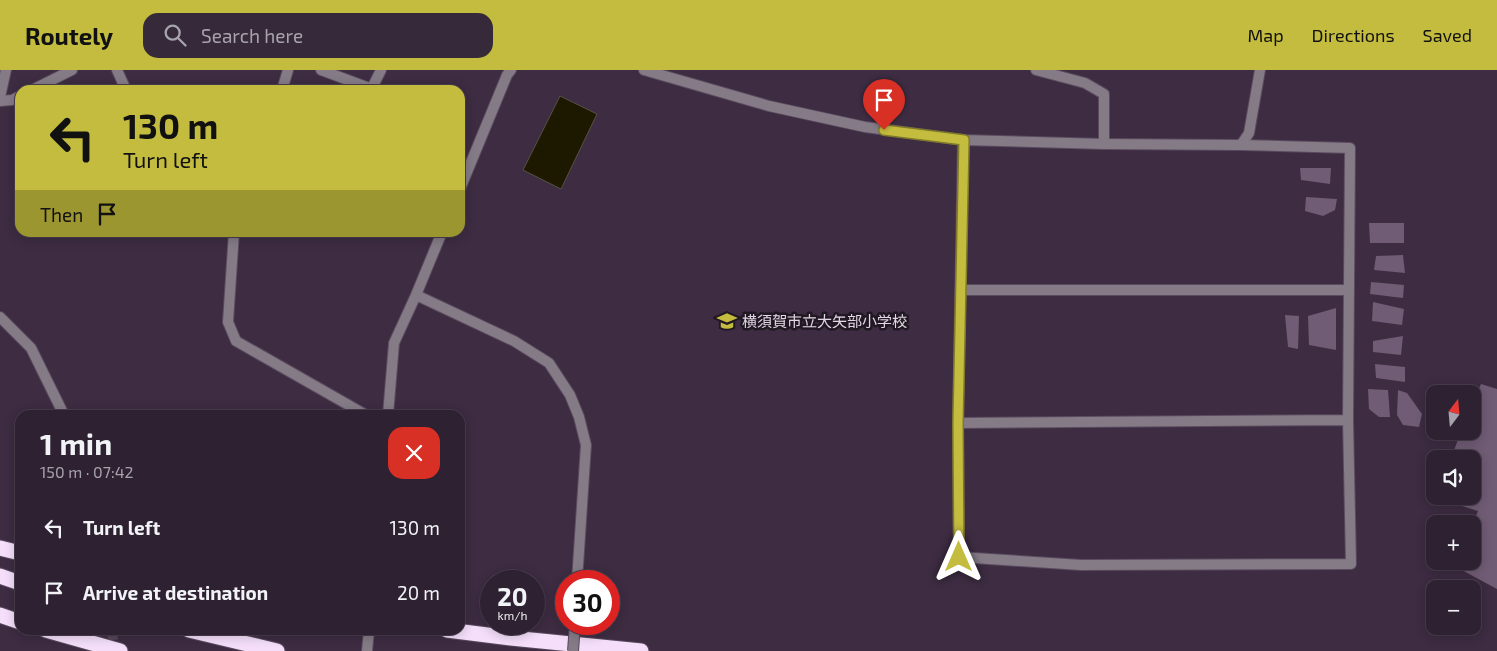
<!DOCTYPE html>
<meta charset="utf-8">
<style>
:root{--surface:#2e2132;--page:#36293a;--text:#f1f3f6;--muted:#a7a3ac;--line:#493e4d;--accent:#c4bc3e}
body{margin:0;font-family:"Exo 2","Noto Sans JP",sans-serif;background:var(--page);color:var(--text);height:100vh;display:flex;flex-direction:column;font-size:19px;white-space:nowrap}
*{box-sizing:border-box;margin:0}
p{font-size:16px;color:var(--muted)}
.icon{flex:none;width:28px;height:28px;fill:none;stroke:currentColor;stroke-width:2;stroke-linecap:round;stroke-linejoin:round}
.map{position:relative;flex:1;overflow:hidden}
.sheet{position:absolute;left:15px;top:340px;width:450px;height:225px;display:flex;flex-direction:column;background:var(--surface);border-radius:15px;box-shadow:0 2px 12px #0003,0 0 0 1px var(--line)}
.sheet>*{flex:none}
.hud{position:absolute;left:15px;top:15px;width:450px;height:152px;border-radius:15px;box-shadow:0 2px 12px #0003,0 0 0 1px var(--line);background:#c4bc3e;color:#111;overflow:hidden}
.needle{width:32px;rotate:16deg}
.tools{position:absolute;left:1426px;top:315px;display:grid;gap:10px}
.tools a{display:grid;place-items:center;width:55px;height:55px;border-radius:10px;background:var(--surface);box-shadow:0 2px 12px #0003,0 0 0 1px var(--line);font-size:25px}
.speed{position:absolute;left:480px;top:500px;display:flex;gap:10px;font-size:25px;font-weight:700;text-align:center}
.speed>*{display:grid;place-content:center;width:65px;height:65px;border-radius:50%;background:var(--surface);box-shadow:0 2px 12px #0003,0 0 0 1px var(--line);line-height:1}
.speed small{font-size:12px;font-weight:400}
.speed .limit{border:8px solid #d22;background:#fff;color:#111}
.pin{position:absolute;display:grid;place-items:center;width:42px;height:42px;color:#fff;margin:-51px -21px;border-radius:50% 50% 50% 0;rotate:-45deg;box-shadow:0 0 5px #0007}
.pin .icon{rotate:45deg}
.me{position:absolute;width:55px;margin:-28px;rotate:0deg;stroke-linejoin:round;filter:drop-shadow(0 0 4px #0008)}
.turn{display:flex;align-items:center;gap:18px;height:105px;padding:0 25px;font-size:22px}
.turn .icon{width:65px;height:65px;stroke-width:2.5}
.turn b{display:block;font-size:35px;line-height:42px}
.then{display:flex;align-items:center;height:48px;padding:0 25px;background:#0003;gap:10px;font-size:19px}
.round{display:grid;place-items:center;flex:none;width:52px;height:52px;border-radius:15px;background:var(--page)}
.headline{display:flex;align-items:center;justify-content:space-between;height:85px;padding:0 25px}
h1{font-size:30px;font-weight:700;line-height:38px}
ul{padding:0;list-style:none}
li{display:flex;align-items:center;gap:15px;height:65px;padding:0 25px}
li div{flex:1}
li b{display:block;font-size:19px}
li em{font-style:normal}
header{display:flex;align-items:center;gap:30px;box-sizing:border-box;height:70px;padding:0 25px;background:var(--accent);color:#111}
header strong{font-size:24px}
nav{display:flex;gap:28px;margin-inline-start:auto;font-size:18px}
.search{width:350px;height:45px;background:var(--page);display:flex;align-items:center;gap:12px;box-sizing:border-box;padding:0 18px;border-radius:15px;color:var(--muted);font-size:19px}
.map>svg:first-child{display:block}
.water{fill:#1c1900;stroke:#575244}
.building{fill:#705c75}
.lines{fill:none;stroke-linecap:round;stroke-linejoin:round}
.minor-tunnel{stroke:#56465a;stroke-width:10;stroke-dasharray:10 5;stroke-linecap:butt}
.minor-casing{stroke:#5b4b5f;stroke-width:12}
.tertiary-casing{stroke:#5b4b5f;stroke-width:12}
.motorway-casing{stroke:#5b4b5f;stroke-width:17}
.minor{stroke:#847b86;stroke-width:10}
.tertiary{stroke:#847b86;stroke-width:10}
.motorway{stroke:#f4defa;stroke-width:15}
.tertiary-bridge-casing{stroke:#5b4b5f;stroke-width:12;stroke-linecap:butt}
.tertiary-bridge{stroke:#847b86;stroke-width:10}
.route-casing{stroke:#7f7a28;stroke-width:12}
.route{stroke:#c4bc3e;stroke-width:9}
.labels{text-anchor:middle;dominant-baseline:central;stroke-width:5;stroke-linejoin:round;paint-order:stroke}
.poi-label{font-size:15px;fill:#e2d7e4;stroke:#201822;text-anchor:start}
</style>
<header>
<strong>Routely</strong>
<div class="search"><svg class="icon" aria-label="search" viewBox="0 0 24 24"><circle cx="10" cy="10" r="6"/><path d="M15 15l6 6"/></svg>Search here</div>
<nav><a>Map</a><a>Directions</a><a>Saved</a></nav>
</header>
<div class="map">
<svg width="1497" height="581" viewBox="0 0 1497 581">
<rect width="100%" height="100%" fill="#3d2c42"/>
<path class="water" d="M560,26L597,44L561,119L523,100Z"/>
<path class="building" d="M1300,98H1331L1330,114L1301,110Z
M1306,127L1337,129L1335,140L1323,146L1305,141Z
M1369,153H1404V173H1370Z
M1403,185L1405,203L1374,200L1376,186Z
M1371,212L1404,215L1403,228L1370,224Z
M1373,232L1404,239L1402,255L1372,251Z
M1336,238V280L1309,275L1308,246Z
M1285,245L1299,246L1298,279L1288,277Z
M1403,266L1401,285L1373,282V271Z
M1375,294L1405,297V312L1376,308Z
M1481,314L1497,319V519L1458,498L1460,491H1472V456L1478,441L1440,429V426H1472V389H1451L1461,361H1472V334Z
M1368,319L1388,320L1390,347H1379L1369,339Z
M1398,320L1407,323L1422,344L1419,357L1403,355L1397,345Z"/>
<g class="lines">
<path class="minor-tunnel" d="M112,560L114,581"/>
<defs>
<path id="minor" d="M117,0L126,20
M321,0L372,19
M1036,0L1085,13L1104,24V74
M32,20L72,0
M282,20L288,0
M371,20L381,0
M0,27L6,0
M0,31L12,30L20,26
M963,70L958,353L959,487L1081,495L1351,494L1348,350L1350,78L1241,75
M234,162L228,252L236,271L366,345
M961,220H1349
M0,247L31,278L64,345
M958,353L1348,350"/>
<path id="tertiary" d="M644,0L769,36L865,57L963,70L1104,74L1241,75L1249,63L1260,0
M460,119L507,5L511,0
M416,225L514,271L549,293L570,325L579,347L586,375L577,511
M388,345L394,273L416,225L442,162
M367,581L369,560"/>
<path id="motorway" d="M0,478L20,483
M0,506L20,513
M0,545L20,552
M46,560L120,581
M189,560L277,581
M447,560L511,568L641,581"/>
</defs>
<use href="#minor" class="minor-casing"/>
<use href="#tertiary" class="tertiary-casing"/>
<use href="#motorway" class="motorway-casing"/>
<use href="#minor" class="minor"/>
<use href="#tertiary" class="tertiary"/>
<use href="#motorway" class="motorway"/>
<defs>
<path id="tertiary-bridge" d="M573,581L575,554"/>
</defs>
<use href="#tertiary-bridge" class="tertiary-bridge-casing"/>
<use href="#tertiary-bridge" class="tertiary-bridge"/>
</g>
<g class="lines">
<defs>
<path id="route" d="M884,60L964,70L958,353L959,487"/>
</defs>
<use href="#route" class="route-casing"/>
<use href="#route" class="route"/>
</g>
<defs>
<symbol id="school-bare" viewBox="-9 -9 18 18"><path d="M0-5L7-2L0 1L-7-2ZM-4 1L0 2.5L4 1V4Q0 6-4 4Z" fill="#c4bc3e" stroke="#201822" stroke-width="2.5" paint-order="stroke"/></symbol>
</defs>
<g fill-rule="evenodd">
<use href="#school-bare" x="713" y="237" width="28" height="28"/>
</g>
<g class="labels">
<g class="poi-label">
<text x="742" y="251">横須賀市立大矢部小学校</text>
</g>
</g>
</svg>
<div class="tools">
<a><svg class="needle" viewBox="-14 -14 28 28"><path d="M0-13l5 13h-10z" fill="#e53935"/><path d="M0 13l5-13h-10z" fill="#a7a3ac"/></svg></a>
<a><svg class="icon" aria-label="sound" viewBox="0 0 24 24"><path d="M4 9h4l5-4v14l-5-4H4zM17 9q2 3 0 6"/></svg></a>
<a>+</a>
<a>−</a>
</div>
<div class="speed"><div>20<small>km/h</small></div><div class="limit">30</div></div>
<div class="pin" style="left:884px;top:60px;background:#d93025"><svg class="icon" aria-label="arrive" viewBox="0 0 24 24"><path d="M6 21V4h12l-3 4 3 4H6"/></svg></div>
<svg class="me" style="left:959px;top:487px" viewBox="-20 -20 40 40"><path d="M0-17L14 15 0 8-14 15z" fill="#c4bc3e" stroke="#fff" stroke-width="4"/></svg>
<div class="hud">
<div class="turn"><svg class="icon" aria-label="left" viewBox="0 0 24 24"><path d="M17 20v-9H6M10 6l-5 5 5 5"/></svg><div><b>130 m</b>Turn left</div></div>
<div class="then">Then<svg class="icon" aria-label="arrive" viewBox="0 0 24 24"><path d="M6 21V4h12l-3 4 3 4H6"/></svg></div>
</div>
<section class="sheet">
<div class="headline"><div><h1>1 min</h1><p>150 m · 07:42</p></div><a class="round" style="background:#d93025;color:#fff"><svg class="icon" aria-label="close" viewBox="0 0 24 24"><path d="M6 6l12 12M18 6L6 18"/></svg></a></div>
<ul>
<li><svg class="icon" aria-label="left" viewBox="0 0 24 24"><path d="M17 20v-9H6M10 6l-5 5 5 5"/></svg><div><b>Turn left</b></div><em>130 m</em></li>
<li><svg class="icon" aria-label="arrive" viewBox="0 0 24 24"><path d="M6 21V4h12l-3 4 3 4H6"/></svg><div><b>Arrive at destination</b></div><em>20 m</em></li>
</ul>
</section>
</div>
